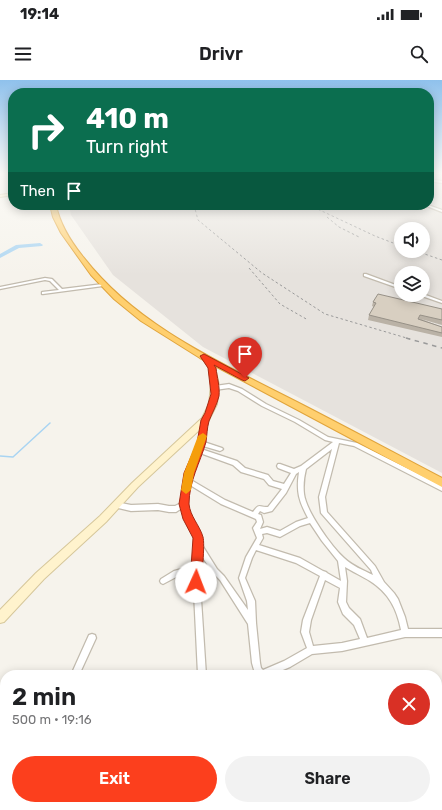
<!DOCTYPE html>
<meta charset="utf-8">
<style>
:root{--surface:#fff;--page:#f2f2f2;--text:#202124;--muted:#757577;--accent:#fc3f1d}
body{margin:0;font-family:Rubik,sans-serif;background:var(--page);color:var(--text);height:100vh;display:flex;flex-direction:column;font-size:15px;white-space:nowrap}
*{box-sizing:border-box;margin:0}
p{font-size:13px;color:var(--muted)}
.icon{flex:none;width:22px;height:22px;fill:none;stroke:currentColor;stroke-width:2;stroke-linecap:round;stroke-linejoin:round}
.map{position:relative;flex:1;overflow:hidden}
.side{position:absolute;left:0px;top:590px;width:442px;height:140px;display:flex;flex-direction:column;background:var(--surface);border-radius:16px 16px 0 0;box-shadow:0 2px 10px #0003}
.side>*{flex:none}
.guide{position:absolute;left:8px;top:8px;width:426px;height:122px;border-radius:16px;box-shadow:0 2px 10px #0003;background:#0b6e4f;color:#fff;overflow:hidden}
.tools{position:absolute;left:394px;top:142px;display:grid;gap:8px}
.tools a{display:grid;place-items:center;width:36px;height:36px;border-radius:50%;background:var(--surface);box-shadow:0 2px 10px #0003;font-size:20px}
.pin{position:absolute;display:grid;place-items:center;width:34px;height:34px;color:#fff;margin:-41px -17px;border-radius:50% 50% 50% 0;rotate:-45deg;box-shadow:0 0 4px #0007}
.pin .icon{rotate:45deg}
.me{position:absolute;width:44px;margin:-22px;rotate:2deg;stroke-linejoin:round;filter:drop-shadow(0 0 3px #0008)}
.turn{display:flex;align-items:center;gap:14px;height:84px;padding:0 12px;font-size:18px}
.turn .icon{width:52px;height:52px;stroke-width:2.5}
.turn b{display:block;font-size:28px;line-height:34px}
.then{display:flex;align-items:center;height:38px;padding:0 12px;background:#0003;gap:8px;font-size:15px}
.round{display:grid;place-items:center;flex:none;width:42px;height:42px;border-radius:21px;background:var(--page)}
.summary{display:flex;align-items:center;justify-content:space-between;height:68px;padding:0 12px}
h1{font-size:24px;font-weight:600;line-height:30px}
.button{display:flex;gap:8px;margin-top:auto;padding:8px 12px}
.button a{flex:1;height:46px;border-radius:24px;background:var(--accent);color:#fff;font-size:16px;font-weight:600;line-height:46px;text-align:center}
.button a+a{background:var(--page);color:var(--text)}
.status{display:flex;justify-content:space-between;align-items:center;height:28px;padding:0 20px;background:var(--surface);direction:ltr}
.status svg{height:11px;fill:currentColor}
header{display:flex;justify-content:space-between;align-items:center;height:52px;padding:0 12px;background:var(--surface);font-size:18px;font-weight:600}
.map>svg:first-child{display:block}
.industrial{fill:#e6e2dd;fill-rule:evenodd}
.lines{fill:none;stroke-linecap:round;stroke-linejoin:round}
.stream{stroke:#a9d4f2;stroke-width:1.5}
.river{fill:#a9d4f2;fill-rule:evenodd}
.street-casing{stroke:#c2bbae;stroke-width:2.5}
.secondary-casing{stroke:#d6c79b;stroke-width:2}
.highway-casing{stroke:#e0a43c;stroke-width:2}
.street{fill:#fff;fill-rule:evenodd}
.secondary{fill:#fff3cd;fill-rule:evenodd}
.highway{fill:#ffcf6e;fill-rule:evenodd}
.rail-far1{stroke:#9a9a9a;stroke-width:1;stroke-dasharray:2.5 2.5;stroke-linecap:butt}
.rail{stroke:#9a9a9a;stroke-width:1.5;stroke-dasharray:4.5 4.5;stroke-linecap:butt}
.wall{fill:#bab2a6}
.building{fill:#d8cfc1;stroke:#979187}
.route{fill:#fc3f1d;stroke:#a42913}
.slow{fill:#f59e0b}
</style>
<div class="status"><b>19:14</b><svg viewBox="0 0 49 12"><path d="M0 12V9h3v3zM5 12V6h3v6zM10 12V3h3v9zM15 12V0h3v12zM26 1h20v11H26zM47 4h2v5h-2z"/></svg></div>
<header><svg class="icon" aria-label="menu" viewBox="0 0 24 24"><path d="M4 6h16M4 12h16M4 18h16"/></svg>Drivr<svg class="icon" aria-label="search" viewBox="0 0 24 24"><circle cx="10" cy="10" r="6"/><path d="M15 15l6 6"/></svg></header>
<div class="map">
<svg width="442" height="730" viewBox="0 0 442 730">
<rect width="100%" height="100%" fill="#f6f3ec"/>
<path class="industrial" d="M429,93H442V393L203,267L113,195L71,135L69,125H429ZM401,149H423V171H401ZM401,193H423V215H401Z"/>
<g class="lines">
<path class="stream" d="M0,376L13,377L50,343"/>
<path class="river" d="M40,163L43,165L42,166L19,168L0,178V174L16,165Z"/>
<defs>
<path id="street" d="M429,99L442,101V103L429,101Z
M424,125H428L442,130V132Z
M364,194H366L401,207V209L364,196Z
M45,198L52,199L62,209L103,204L105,205L103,206L43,214H42V212L59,210L50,201L45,200L0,209V207Z
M423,214L442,221V223L419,215Z
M229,304L242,309L266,324L299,340L328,357L357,363L442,406V411L354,366L339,363L325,417L327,432L375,486L384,502L394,513L398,519L405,537L408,549H442V557H405L342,571L312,574L290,587L271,595H257L254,590L252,583L248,544L220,500L213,493L201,475L199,488L206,595H198L193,492L178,496L163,504L161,503L160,501L161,499L174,491L193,486L196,466L192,450L185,439L182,428L176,432H169L158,430L131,431L114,427L113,425L114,423L116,422L131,425L158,424L169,426H175L181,423L186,393L198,363L202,340L205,338L208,340L204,362L222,368L223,369L222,370L220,371L203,366L201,369L237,381L245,388L268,395L273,401L284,404L291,393L278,388L277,386L278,384H280L294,389L301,386L333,362L325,360L295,342L262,326L238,311L229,308L215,310L213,308L215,306ZM332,369L319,417L321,433L371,490L373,495C363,490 352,486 344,478C331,466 306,431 304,414C303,405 304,397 306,389ZM200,373L233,385L241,392L264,399L269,405L282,409L268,427C259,428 260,422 253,432L225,420L191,400L192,393ZM299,392C296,412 299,421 308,438L296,442L280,451L267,447L260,449L263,442L261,435L258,434L260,431L264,433L272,431L286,413L296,394ZM190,405L221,424L256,439L257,442L253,448L257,458L246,477L239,498L247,521L248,530L224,496L217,489L202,465L198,449L191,438L187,424ZM310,443L322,461L338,481L341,501L327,493L326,492L323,491L300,478L259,465L263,458L262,454L267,453L280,457L300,446ZM256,470L296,483L320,496L303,540L301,552L307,568L284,581L263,590L261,588L260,583L256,543L255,521L245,498L252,478ZM345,487C353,492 362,496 370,501C389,513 397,529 401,550L367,558L360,539L349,528L346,522L347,501ZM325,500L340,508L338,522L343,534L354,545L360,559L342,563L313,566L309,552L311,540Z
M92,554L95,555L96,558L79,595H71L89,555Z
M5,625V634L0,636V627Z
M5,654V662L0,663V655Z
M112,725H122L121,730H111Z"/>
<path id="secondary" d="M13,113V115L0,117V115Z
M204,274L206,275L215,288L219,305L217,324L208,342L138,407L106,442L44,499L4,542L0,543V530L36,493L100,436L132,403L202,338L209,324L211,305L209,288L201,276Z"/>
<path id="highway" d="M50,125H56C60,145 71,162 84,178C138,247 221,283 297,322C346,347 394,373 442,398V407L200,278L141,241L114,219L91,195L61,153L53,137Z"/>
</defs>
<use href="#street" class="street-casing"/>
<use href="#secondary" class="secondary-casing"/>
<use href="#highway" class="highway-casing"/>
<use href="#street" class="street"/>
<use href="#secondary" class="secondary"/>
<use href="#highway" class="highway"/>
<path class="rail-far1" d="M194,125L198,140L262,193L325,234L410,259
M309,125L375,156L401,166
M327,137L339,147L359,157
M416,171L442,180
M249,188L280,224L308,240"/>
<path class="rail" d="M406,258L442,268"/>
</g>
<path class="wall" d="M373,222L442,229V245L421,239L442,247V257L368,240L369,235L374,227L372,226Z"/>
<path class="building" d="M378,214L442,229V240L420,235L418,239L442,247V253L369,235L376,223L373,222Z"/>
<linearGradient id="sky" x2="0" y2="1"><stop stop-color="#8fc1ec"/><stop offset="0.48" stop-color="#fbfaf6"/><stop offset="1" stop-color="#fbfaf6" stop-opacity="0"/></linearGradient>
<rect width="442" height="195" fill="url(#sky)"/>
<path class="route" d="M204,274L249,298L245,301L242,300L214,285L216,288C217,297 220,307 219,316C217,325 212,333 209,341C207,348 207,355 206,362C200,383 189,401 189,424C190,436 200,446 203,457C205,463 202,501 200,505L196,507L192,505L190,502L193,458L183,439L179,424L184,393L197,363L201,340L205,333L211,314L208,288L200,276Z"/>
<path class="slow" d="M203,353L207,356L194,393L191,410L186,414L181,410L184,393L198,356Z"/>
</svg>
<div class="tools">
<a><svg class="icon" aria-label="sound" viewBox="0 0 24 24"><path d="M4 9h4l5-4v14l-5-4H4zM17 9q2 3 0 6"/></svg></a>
<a><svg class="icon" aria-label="layers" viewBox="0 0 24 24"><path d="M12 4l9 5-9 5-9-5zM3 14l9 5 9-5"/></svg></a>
</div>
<div class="pin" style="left:245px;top:298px;background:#d93025"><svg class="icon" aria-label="arrive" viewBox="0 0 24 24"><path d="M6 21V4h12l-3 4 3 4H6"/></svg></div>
<svg class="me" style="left:196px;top:502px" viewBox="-20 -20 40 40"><circle r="19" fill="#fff"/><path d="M0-13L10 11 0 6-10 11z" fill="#fc3f1d"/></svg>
<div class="guide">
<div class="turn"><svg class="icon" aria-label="right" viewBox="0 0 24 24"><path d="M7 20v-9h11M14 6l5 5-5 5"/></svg><div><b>410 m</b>Turn right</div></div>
<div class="then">Then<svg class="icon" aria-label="arrive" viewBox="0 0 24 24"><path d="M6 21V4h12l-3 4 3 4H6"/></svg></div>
</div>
<section class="side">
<div class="summary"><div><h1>2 min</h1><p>500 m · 19:16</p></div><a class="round" style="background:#d93025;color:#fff"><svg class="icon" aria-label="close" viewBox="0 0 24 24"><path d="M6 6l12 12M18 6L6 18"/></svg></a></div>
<div class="button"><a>Exit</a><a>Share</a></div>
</section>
</div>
